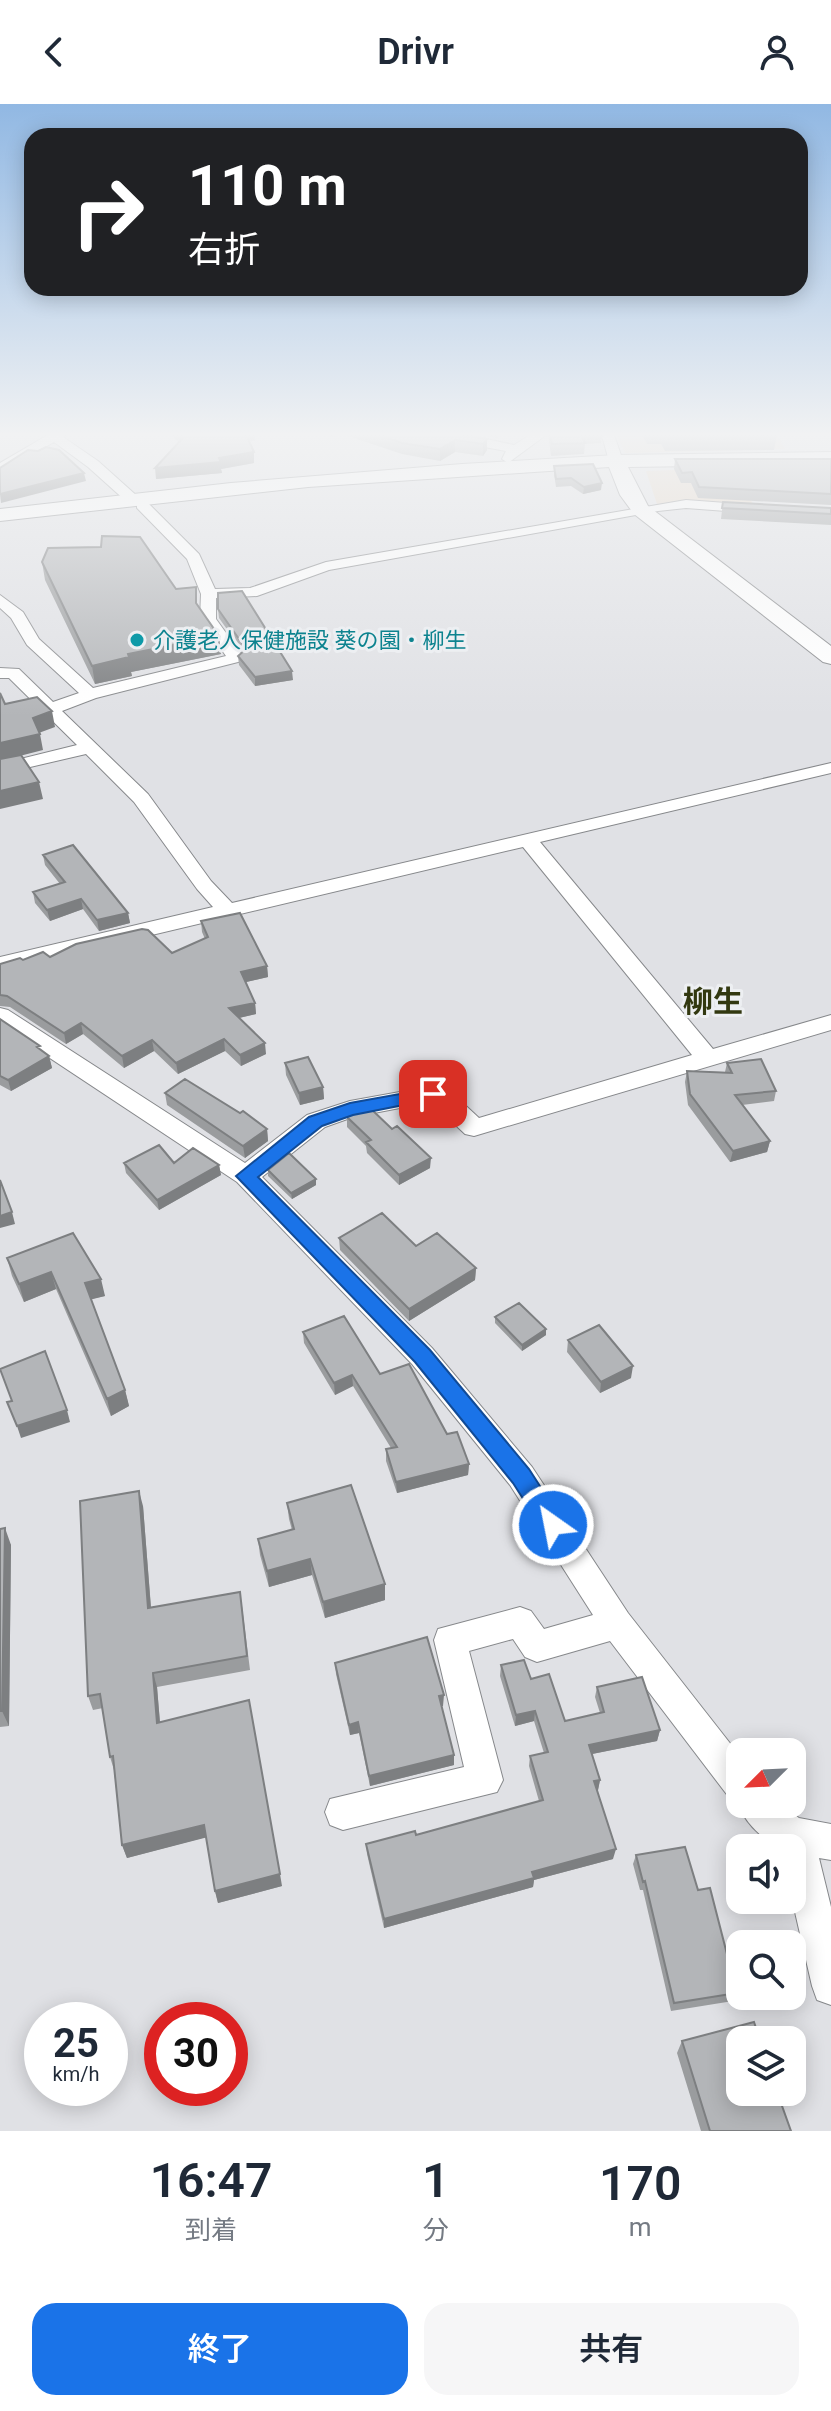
<!DOCTYPE html>
<html lang="ja">
<meta charset="utf-8">
<style>
:root{--surface:#fff;--page:#f6f6f7;--text:#1f2937;--muted:#747a83;--accent:#1a73e8}
body{margin:0;font-family:Roboto,"Noto Sans JP",sans-serif;background:var(--page);color:var(--text);height:100vh;display:flex;flex-direction:column;font-size:30px;white-space:nowrap}
*{box-sizing:border-box;margin:0}
p{font-size:26px;color:var(--muted)}
.icon{flex:none;width:44px;height:44px;fill:none;stroke:currentColor;stroke-width:2;stroke-linecap:round;stroke-linejoin:round}
.map{position:relative;height:2027px;overflow:hidden}
.details{display:flex;flex-direction:column;background:var(--surface);flex:1}
.details>*{flex:none}
.guide{position:absolute;left:24px;top:24px;width:784px;height:168px;border-radius:24px;box-shadow:0 4px 20px #0003;background:#202124;color:#fff;overflow:hidden}
.needle{width:52px;rotate:246deg}
.fabs{position:absolute;left:726px;top:1634px;display:grid;gap:16px}
.fabs a{display:grid;place-items:center;width:80px;height:80px;border-radius:16px;background:var(--surface);box-shadow:0 4px 20px #0003;font-size:40px}
.speed{position:absolute;left:24px;top:1898px;display:flex;gap:16px;font-size:40px;font-weight:700;text-align:center}
.speed>*{display:grid;place-content:center;width:104px;height:104px;border-radius:50%;background:var(--surface);box-shadow:0 4px 20px #0003;line-height:1}
.speed small{font-size:20px;font-weight:400}
.speed .limit{border:12px solid #d22;background:#fff;color:#111}
.pin{position:absolute;display:grid;place-items:center;width:68px;height:68px;color:#fff;margin:-34px;border-radius:16px;box-shadow:0 4px 12px #0006}
.me{position:absolute;width:88px;margin:-44px;rotate:327deg;stroke-linejoin:round;filter:drop-shadow(0 0 6px #0008)}
.turn{display:flex;align-items:center;gap:28px;height:168px;padding:0 32px;font-size:36px}
.turn .icon{width:104px;height:104px;stroke-width:2.5}
.turn b{display:block;font-size:56px;line-height:68px}
.eta{display:flex;justify-content:space-evenly;align-items:center;height:136px;text-align:center}
.eta b{font-size:48px;font-weight:600;line-height:56px}
.action{display:flex;gap:16px;margin-top:auto;padding:16px 32px}
.action a{flex:1;height:92px;border-radius:24px;background:var(--accent);color:#fff;font-size:32px;font-weight:600;line-height:92px;text-align:center}
.action a+a{background:var(--page);color:var(--text)}
header{display:flex;justify-content:space-between;align-items:center;height:104px;padding:0 32px;background:var(--surface);font-size:36px;font-weight:600}
.map>svg:first-child{display:block}
.commercial{fill:#e5d5c3}
.lines{fill:none;stroke-linecap:round;stroke-linejoin:round}
.street-casing{stroke:#86888b;stroke-width:2}
.secondary-casing{stroke:#86888b;stroke-width:2}
.street{fill:#fff;fill-rule:evenodd}
.secondary{fill:#fff;fill-rule:evenodd}
.wall{fill:#9a9c9e}
.shaded-wall{fill:#7d7f81}
.building{fill:#b3b5b8;stroke:#7d7f81;stroke-width:2}
.route{fill:#1a73e8;stroke:#114b97;stroke-width:2}
.culture-dot{fill:#0f9aa8;stroke:#edeff2;stroke-width:3}
.labels{text-anchor:middle;dominant-baseline:central;stroke-width:6;stroke-linejoin:round;paint-order:stroke}
.far-culture-label{font-size:22px;fill:#0d838f;stroke:#edeff2;text-anchor:start}
.quarter-label{font-size:30px;font-weight:bold;fill:#323810;stroke:#edeff2}
</style>
<header><svg class="icon" aria-label="back" viewBox="0 0 24 24"><path d="M15 5l-7 7 7 7"/></svg>Drivr<svg class="icon" aria-label="person" viewBox="0 0 24 24"><circle cx="12" cy="8" r="4"/><path d="M4 21q1-7 8-7t8 7"/></svg></header>
<div class="map">
<svg width="831" height="2027" viewBox="0 0 831 2027">
<rect width="100%" height="100%" fill="#e0e1e5"/>
<path class="commercial" d="M615,328H775L785,345L625,349Z
M733,364L754,402L697,396L657,400L646,367Z"/>
<g class="lines">
<defs>
<path id="street" d="M53,328H69L63,333L98,357L137,392V398H127L88,363L54,338L0,368V359Z
M437,328H454L514,341L535,328H550L508,359L502,355L506,347L452,337Z
M601,328H613L623,357L621,360L609,357Z
M686,396L753,401L760,405L753,409L686,404L658,407L329,466L257,492L216,494V515L244,554L242,557L96,594L62,607L148,690L211,777L232,799L831,659V669L540,738L713,945L831,911V926L474,1032L465,1030L431,998L353,1013L325,1023L262,1073L432,1244L532,1363L628,1509L740,1652V1700H780L799,1714L831,1720V1756L819,1754L831,1803V1901L817,1896L812,1882L792,1795V1744C769,1744 747,1722 738,1700L739,1697L728,1692L610,1537L537,1558L525,1553L513,1535L469,1547L503,1676L497,1688L343,1726L330,1721L325,1708L330,1695L464,1663L434,1536L438,1525L520,1503L531,1507L544,1525L593,1511L510,1381L412,1260L237,1078L0,921V904L8,906L245,1059L307,1011L350,997L433,982L452,989L479,1014L692,951L523,743L0,867V853L213,803L197,785L134,698L86,650L0,670V660L77,641L9,574H0V564L19,565L53,598L79,589L27,541L11,514L0,504V491L23,508L39,535L93,584L226,552L200,515L201,490L187,455L137,404V398H147L199,450L215,485L250,484L326,458Z"/>
<path id="secondary" d="M831,348V360L628,363L648,402L831,542V560L823,558L634,410L620,391L609,363L308,383L0,417V405L231,379L462,360L616,351Z"/>
</defs>
<use href="#street" class="street-casing"/>
<use href="#secondary" class="secondary-casing"/>
<use href="#street" class="street"/>
<use href="#secondary" class="secondary"/>
</g>
<path class="wall" d="M169,328H255V337H249L254,348V359L221,365L222,369L156,375L179,339Z
M308,328H451L487,335V346L483,352L455,348L440,357L402,350L339,329L334,333Z
M470,328H501L497,334Z
M548,328H602L601,339L585,340L584,350L551,352Z
M641,328H775L777,331L774,346L665,347L661,340H647Z
M675,355H831V401L698,394L691,379H681L674,365Z
M554,362L601,386L583,390L571,382L556,383L554,370Z
M723,398L831,404V421L721,415Z
M42,458L176,485L198,502L219,532L221,550L131,568L132,572L95,580L45,476Z
M218,505L293,576L255,582L239,561L238,552L243,548L219,514Z
M43,751L128,809L130,819L99,827L83,805L50,817L35,799L33,788L60,780L45,761Z
M201,817L267,862L268,873L246,878L255,899L256,910L239,914L266,950L241,962L225,947L178,970L154,947L124,964L83,930L66,940L10,903L0,902V860L50,853L172,849L205,835L202,828Z
M0,915L49,952L52,964L11,987L0,981Z
M285,959L323,983L324,995L300,1001L286,971Z
M727,959L776,987L774,997L742,1001L770,1037L767,1048L730,1058L688,1001L685,978L687,967L725,968Z
M165,989L240,1009L267,1025L268,1037L245,1054L167,1001Z
M347,1013L430,1064L399,1081L367,1049L366,1042L347,1023Z
M124,1059L219,1061L221,1071L159,1106L126,1069Z
M268,1066L316,1081L292,1095L268,1072Z
M73,1129L105,1192L91,1195L125,1286L129,1302L111,1312L56,1185L24,1198L12,1172L7,1154Z
M339,1134L416,1142L476,1164L475,1176L409,1217L340,1146Z
M495,1213L546,1225V1231L522,1247L495,1219Z
M303,1228L380,1270L447,1330L469,1360L468,1371L397,1389L386,1357V1345L391,1344L353,1282L335,1291L304,1239Z
M568,1236L631,1274L600,1289L567,1248Z
M287,1399L385,1496L325,1514L312,1471L269,1483L260,1451L258,1435L292,1426L289,1415Z
M143,1402L151,1503L242,1502L250,1566L157,1583L160,1618L282,1782L218,1799L215,1787L206,1733L127,1754L122,1741L114,1666L110,1653L103,1604L93,1606L88,1592Z
M0,1425L11,1441L9,1622L0,1623Z
M335,1559L443,1602H441L454,1651V1661L370,1682L359,1629L350,1631L336,1570Z
M501,1561L531,1575L565,1617L600,1609L595,1593L597,1583L660,1626L657,1637L592,1650L600,1676L598,1686H597L613,1755L534,1776L533,1783L384,1824L367,1750L366,1740L416,1731L539,1697L529,1662L530,1652L544,1649L534,1617L515,1622L500,1572Z
M636,1751L698,1786L737,1889L733,1897L671,1907L643,1786H640L633,1760Z
M682,1937L791,2027H701L677,1949Z"/>
<path class="shaded-wall" d="M487,335V346L483,352V340Z
M455,336V348L440,357V345Z
M254,348V359L221,365L222,369L156,375L155,364Z
M84,369L86,377L1,399L0,390Z
M602,379L601,386L583,390L584,383Z
M219,532L221,550L131,568L132,572L95,580L92,562L128,550Z
M292,567L293,576L255,582V573Z
M52,607L55,623L36,630L33,614Z
M40,630L43,646L0,657V639Z
M39,678L43,695L0,705V687Z
M81,795L83,805L50,817L47,806Z
M128,809L130,819L99,827L97,816Z
M267,862L268,873L242,879L241,868Z
M255,899L256,910L230,916L229,904Z
M81,919L83,930L66,940L64,929Z
M224,935L225,947L178,970L176,959Z
M152,936L154,947L124,964L122,952Z
M265,939L266,950L241,962L240,951Z
M49,952L52,964L11,987L8,976Z
M323,983L324,995L300,1001L299,989Z
M267,1025L268,1037L245,1054L243,1042Z
M770,1037L767,1048L730,1058L733,1047Z
M431,1054L430,1064L399,1081V1071Z
M219,1061L221,1071L159,1106L157,1096Z
M316,1075V1081L292,1095L291,1089Z
M12,1108L15,1120L0,1124V1112Z
M476,1164L475,1176L409,1217V1205Z
M51,1168L56,1185L24,1198L19,1180Z
M101,1175L105,1192L89,1196L85,1179Z
M546,1225V1231L522,1247V1241Z
M633,1262L631,1274L600,1289L601,1278Z
M352,1271L353,1282L335,1291L334,1279Z
M125,1286L129,1302L111,1312L107,1295Z
M67,1306L70,1318L21,1334L17,1322Z
M469,1360L468,1371L397,1389L396,1378Z
M139,1387L143,1402L152,1518L148,1504Z
M5,1424L11,1441L9,1622L2,1607Z
M310,1455L312,1471L269,1483L267,1467Z
M385,1480V1496L325,1514L323,1498Z
M153,1569L157,1583L161,1632L157,1619Z
M444,1591L443,1602L438,1603L439,1592Z
M535,1607L534,1617L515,1622L516,1611Z
M358,1618L359,1629L350,1631L349,1621Z
M660,1626L657,1637L587,1651L589,1641Z
M454,1651V1661L370,1682L369,1672Z
M600,1676L598,1686L592,1687L594,1677Z
M204,1721L208,1733L127,1754L122,1741Z
M616,1745L613,1755L534,1776L533,1783L384,1824V1815L532,1768Z
M280,1770L282,1782L218,1799L215,1787Z"/>
<path class="building" d="M178,328H245L254,348L219,354L221,358L155,364L183,334Z
M370,328H451L487,335L483,340L455,336L440,345L402,339Z
M550,328H584H580L585,339L552,340Z
M665,328H775L777,331L667,332Z
M46,343L59,346L84,369L0,390V364L28,346L38,347Z
M675,355H831V390L699,383L692,368L682,369Z
M593,360L602,379L584,383L571,374L556,375L554,362Z
M723,398L831,404V410L722,404Z
M102,432L140,433L176,485L196,483V499L219,532L128,550L129,553L92,562L42,458L48,444L101,443Z
M242,487L292,567L255,573L238,552L246,545L218,505V489Z
M0,589L5,600L37,593L52,607L33,614L40,630L0,639Z
M21,651L39,678L0,687V655Z
M73,741L128,809L97,816L81,795L47,806L33,788L65,778L43,751Z
M240,809L267,862L241,868L255,899L229,904L265,939L240,951L224,935L176,959L152,936L122,952L81,919L64,929L7,892L0,891V860L20,854L23,856L43,848L50,853L76,840L142,825L148,826L172,849L208,833L201,817Z
M0,915L40,942L37,943L49,952L8,976L0,972Z
M308,953L323,983L299,989L285,959Z
M761,955L776,987L735,991L770,1037L733,1047L690,990L687,967L732,969L727,959Z
M185,975L240,1009L243,1007L267,1025L243,1042L165,989Z
M369,1003L392,1025L397,1022L431,1054L399,1071L366,1038L371,1036L347,1013Z
M159,1041L174,1059L193,1044L219,1061L157,1096L124,1059Z
M289,1049L316,1075L291,1089L268,1066Z
M0,1076L12,1108L0,1112Z
M382,1109L416,1142L437,1129L476,1164L409,1205L339,1134Z
M73,1129L101,1175L85,1179L125,1286L107,1295L51,1168L19,1180L7,1154Z
M519,1199L546,1225L522,1241L495,1213Z
M344,1212L380,1270L409,1260L447,1330L457,1328L469,1360L396,1378L386,1345L397,1343L352,1271L334,1279L303,1228Z
M599,1221L633,1262L601,1278L568,1236Z
M45,1247L67,1306L17,1322L7,1298L12,1297L0,1265Z
M351,1381L385,1480L323,1498L310,1455L267,1467L258,1435L294,1425L287,1399Z
M139,1387L148,1504L240,1488L247,1552L153,1569L157,1619L249,1596L280,1770L215,1787L204,1721L122,1741L113,1652L110,1653L100,1590L88,1592L80,1397Z
M5,1424L2,1607H0V1425Z
M427,1533L444,1591L439,1592L454,1651L369,1672L358,1618L349,1621L335,1559Z
M524,1556L531,1575L549,1570L565,1617L604,1608L597,1583L642,1573L660,1626L589,1641L600,1676L594,1677L616,1745L532,1768L534,1774L384,1815L366,1740L415,1727L416,1731L543,1696L530,1652L548,1648L535,1607L516,1611L501,1561Z
M685,1743L698,1786L710,1784L737,1889L674,1899L645,1777L643,1778L636,1751Z
M754,1918L760,1936H740V1988H777L791,2027H710L682,1937Z"/>
<linearGradient id="sky" x2="0" y2="1"><stop stop-color="#91b8e3"/><stop offset="0.54" stop-color="#f1f2f3"/><stop offset="1" stop-color="#f1f2f3" stop-opacity="0"/></linearGradient>
<rect width="831" height="612" fill="url(#sky)"/>
<path class="route" d="M433,984L442,990L439,994L353,1011L322,1022L258,1073L430,1246L529,1365L565,1421L561,1429L553,1432L545,1429L513,1379L415,1258L236,1072L309,1013L350,999Z"/>
<circle class="culture-dot" cx="137" cy="536" r="8"/>
<g class="labels">
<g class="far-culture-label">
<text x="153" y="536">介護老人保健施設 葵の園・柳生</text>
</g>
<g class="quarter-label">
<text x="713" y="897">柳生</text>
</g>
</g>
</svg>
<div class="fabs">
<a><svg class="needle" viewBox="-14 -14 28 28"><path d="M0-13l5 13h-10z" fill="#e53935"/><path d="M0 13l5-13h-10z" fill="#747a83"/></svg></a>
<a><svg class="icon" aria-label="sound" viewBox="0 0 24 24"><path d="M4 9h4l5-4v14l-5-4H4zM17 9q2 3 0 6"/></svg></a>
<a><svg class="icon" aria-label="search" viewBox="0 0 24 24"><circle cx="10" cy="10" r="6"/><path d="M15 15l6 6"/></svg></a>
<a><svg class="icon" aria-label="layers" viewBox="0 0 24 24"><path d="M12 4l9 5-9 5-9-5zM3 14l9 5 9-5"/></svg></a>
</div>
<div class="speed"><div>25<small>km/h</small></div><div class="limit">30</div></div>
<div class="pin" style="left:433px;top:990px;background:#d93025"><svg class="icon" aria-label="arrive" viewBox="0 0 24 24"><path d="M6 21V4h12l-3 4 3 4H6"/></svg></div>
<svg class="me" style="left:553px;top:1421px" viewBox="-20 -20 40 40"><circle r="17" fill="#1a73e8" stroke="#fff" stroke-width="3"/><path d="M0-11L8 9 0 5-8 9z" fill="#fff"/></svg>
<div class="guide">
<div class="turn"><svg class="icon" aria-label="right" viewBox="0 0 24 24"><path d="M7 20v-9h11M14 6l5 5-5 5"/></svg><div><b>110 m</b>右折</div></div>
</div>
</div>
<section class="details">
<div class="eta">
<div><b>16:47</b><p>到着</p></div>
<div><b>1</b><p>分</p></div>
<div><b>170</b><p>m</p></div>
</div>
<div class="action"><a>終了</a><a>共有</a></div>
</section>
